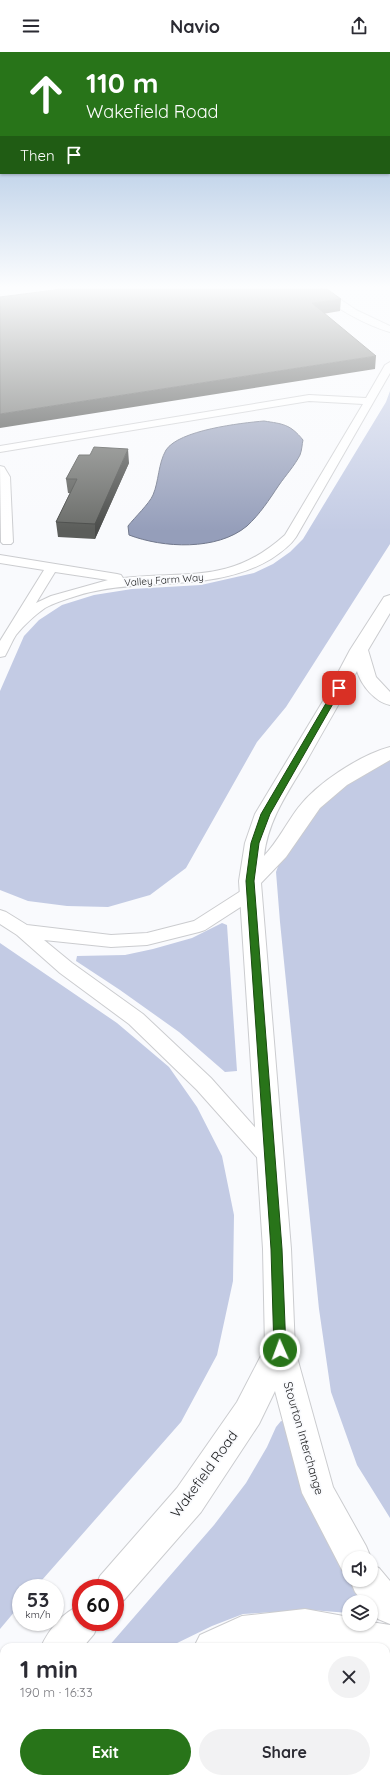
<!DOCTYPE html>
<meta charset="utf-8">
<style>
:root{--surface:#fff;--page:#f2f2f3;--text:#2b2b33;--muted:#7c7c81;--accent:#287419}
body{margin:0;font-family:Quicksand,sans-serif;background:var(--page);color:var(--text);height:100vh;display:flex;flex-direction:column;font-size:15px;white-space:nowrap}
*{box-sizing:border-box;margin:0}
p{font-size:13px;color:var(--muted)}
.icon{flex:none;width:22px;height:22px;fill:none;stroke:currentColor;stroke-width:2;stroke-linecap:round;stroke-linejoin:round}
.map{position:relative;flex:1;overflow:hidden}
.side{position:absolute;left:0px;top:1591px;width:390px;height:140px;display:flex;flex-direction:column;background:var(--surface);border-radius:12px 12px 0 0;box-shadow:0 1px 3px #0004}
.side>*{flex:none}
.guide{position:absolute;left:0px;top:0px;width:390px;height:122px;box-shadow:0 1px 3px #0004;background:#287419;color:#fff;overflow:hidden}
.controls{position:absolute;left:342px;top:1499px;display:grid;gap:8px}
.controls a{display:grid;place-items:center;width:36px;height:36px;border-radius:50%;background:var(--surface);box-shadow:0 1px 3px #0004;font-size:20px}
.speed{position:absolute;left:12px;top:1527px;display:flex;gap:8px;font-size:20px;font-weight:700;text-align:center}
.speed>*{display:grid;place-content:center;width:52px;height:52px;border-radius:50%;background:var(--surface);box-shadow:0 1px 3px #0004;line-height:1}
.speed small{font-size:10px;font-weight:400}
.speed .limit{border:6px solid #d22;background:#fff;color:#111}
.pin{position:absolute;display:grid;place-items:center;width:34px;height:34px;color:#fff;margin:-17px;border-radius:8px;box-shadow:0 2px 6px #0006}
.me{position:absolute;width:44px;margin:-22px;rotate:358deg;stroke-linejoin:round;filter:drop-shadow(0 0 3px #0008)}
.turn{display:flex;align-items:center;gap:14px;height:84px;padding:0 20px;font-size:18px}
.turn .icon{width:52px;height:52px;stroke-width:2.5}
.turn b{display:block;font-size:28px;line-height:34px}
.then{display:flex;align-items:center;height:38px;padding:0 20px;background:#0003;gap:8px;font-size:15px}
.round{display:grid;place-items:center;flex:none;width:42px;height:42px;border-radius:21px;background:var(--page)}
.summary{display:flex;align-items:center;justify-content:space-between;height:68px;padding:0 20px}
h1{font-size:24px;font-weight:700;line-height:30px}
.cta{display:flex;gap:8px;margin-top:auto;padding:8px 20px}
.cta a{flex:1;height:46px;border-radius:24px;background:var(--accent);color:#fff;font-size:16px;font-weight:700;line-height:46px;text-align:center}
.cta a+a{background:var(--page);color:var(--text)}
header{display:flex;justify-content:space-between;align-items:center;height:52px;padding:0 20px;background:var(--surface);font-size:18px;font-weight:700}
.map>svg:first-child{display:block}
.green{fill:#c3cbe4}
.water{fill:#959eba;stroke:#71788c}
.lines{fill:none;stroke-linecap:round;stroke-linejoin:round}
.lane-casing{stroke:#cbcccf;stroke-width:2}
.primary-casing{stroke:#cbcccf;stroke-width:2}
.lane{fill:#fff;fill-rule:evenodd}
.primary{fill:#fff;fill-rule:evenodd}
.wall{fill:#5b5d5a}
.shaded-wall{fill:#4a4c4a}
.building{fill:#6a6c69;stroke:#4a4c4a}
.route{fill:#287419;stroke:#1a4b10}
.labels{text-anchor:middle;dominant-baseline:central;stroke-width:3.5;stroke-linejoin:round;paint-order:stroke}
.far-street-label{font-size:10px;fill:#1d1e1f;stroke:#f9fafd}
.street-label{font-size:12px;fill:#1d1e1f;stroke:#f9fafd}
.near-street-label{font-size:14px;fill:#1d1e1f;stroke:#f9fafd}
</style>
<header><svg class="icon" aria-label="menu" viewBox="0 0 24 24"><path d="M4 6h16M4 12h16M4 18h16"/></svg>Navio<svg class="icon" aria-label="share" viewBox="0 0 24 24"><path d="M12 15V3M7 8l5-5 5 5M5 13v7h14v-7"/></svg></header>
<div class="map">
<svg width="390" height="1731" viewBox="0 0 390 1731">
<rect width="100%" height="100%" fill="#f9fafd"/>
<path class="green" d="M390,339V492L286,655L257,690L186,816L150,843L108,855L67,854L28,849L0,838V639L24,584L39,568L62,553L94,543L132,537L201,533L254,521L273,512L290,500L303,487L386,350Z
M390,706V1466L357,1413L331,1340L319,1257L280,870L276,820L288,786L307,757Z
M222,871L227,873L237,1019L225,1020L179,980L120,938L76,909L77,904L125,903L153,897L192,886Z
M0,891L117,971L169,1015L197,1055L222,1104L234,1163L233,1229L217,1303L181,1370L35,1536H21V1552L0,1577Z
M281,1369L285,1370L337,1502L349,1521V1528H353L366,1550H349V1561L311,1558L243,1562L212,1574L169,1595H108L214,1473L246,1431L267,1395L276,1375Z"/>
<path class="water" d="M264,369C283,372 290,372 303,388C302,392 302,398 300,403C295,413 286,423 279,433C269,448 260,462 247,474C217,499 163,496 129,483L128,474C135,465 149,452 153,443C159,429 158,412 166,398C179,378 241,371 264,369Z"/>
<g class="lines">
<defs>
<path id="lane" d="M316,237H325L356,258L390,274V280C368,274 331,255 316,237Z
M390,310V321L296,485C290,494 280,501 271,507C211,543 137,523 73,545C64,548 54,551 45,556C35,563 24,573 16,583C12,589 9,597 5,604L0,605V589L44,518L0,511V503L117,522L121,523L123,526C189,519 231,532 285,483L363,352L309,349L0,400V394L309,343L366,346L385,313ZM55,520L108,528L51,544L36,551Z
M0,414L4,415L10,425L13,490L11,492H3L1,490Z
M250,835L256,837L258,841L256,845L205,878L199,880L147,893L111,895L44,888L72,911L143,962L211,1026L276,1099L279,1105L276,1111L269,1114L262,1111L197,1038L129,972L60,921L17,883L0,872V858L6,860L27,873L111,883L147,881L194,869L244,837Z"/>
<path id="primary" d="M390,543V561L368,598L376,625L390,640V653C375,650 361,633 357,619C341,649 323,679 306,710C288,740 268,768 264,804C278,789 286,772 298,756C317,731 360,703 390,695V708L347,733L320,756L286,805L261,831L291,1197L295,1298L333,1435L366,1494L371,1506H349V1521L342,1518L302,1441L275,1339L259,1372L201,1460L124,1548L115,1552V1536H95L100,1524L177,1436L237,1350L265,1296L263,1197L239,829L245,791L255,762L323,649L350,598L384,545Z
M371,1513L379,1516L390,1529V1572L378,1567L371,1559V1550H363L355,1540L350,1528H371Z
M81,1553V1570H99L94,1582L83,1595H41C49,1577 63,1560 81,1553Z
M305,1557L349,1565V1572H371V1570L390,1573V1609L386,1608V1595H323L305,1591L277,1595H194L200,1583L242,1564Z
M4,1637V1677L0,1678V1638Z
M30,1727H70L68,1731H28Z"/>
</defs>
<use href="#lane" class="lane-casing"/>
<use href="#primary" class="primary-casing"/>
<use href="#lane" class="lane"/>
<use href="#primary" class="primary"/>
</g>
<path class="wall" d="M129,411L95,487L58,485L56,470L70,441H68L66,427Z"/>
<path class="shaded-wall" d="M341,247L340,259L311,264L312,251Z
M376,304L375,317L0,376V362Z
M128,397L129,411L95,487V472Z"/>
<path class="building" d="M62,237H327L341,247L312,251L376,304L0,362V245Z
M94,395L128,397L95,472L56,470L77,427H66L79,403H90Z"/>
<linearGradient id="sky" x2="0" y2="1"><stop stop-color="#87abd6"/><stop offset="0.49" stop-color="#fcfdfe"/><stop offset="1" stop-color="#fcfdfe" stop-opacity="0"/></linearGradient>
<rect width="390" height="479" fill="url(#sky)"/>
<path class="route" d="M339,634L342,636L270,762L259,791L254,829L282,1197L286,1298L284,1302L280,1304L275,1302L274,1298L271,1197L246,829L251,791L261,762L335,636Z"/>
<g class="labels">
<g class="far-street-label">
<text transform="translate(164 528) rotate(-4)">Valley Farm Way</text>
</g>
<g class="street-label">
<text transform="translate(304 1386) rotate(74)">Stourton Interchange</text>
</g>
<g class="near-street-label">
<text transform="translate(204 1422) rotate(-54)">Wakefield Road</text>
</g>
</g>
</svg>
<div class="controls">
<a><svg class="icon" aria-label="sound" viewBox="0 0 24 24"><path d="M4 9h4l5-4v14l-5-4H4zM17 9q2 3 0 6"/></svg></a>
<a><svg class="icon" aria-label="layers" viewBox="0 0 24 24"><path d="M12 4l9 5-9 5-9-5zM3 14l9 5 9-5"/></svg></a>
</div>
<div class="speed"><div>53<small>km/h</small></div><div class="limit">60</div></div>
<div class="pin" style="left:339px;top:636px;background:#d93025"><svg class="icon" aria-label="arrive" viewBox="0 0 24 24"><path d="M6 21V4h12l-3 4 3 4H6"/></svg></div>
<svg class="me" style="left:280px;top:1298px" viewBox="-20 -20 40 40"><circle r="17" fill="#287419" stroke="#fff" stroke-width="3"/><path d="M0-11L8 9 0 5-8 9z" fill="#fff"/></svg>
<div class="guide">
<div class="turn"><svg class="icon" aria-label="ahead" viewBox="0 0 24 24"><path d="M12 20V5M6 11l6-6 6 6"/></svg><div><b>110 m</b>Wakefield Road</div></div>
<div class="then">Then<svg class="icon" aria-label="arrive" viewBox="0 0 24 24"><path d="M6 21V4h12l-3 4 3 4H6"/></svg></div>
</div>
<section class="side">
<div class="summary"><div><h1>1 min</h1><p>190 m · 16:33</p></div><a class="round"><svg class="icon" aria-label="close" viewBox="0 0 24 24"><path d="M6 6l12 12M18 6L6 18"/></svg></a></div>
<div class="cta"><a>Exit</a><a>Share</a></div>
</section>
</div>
